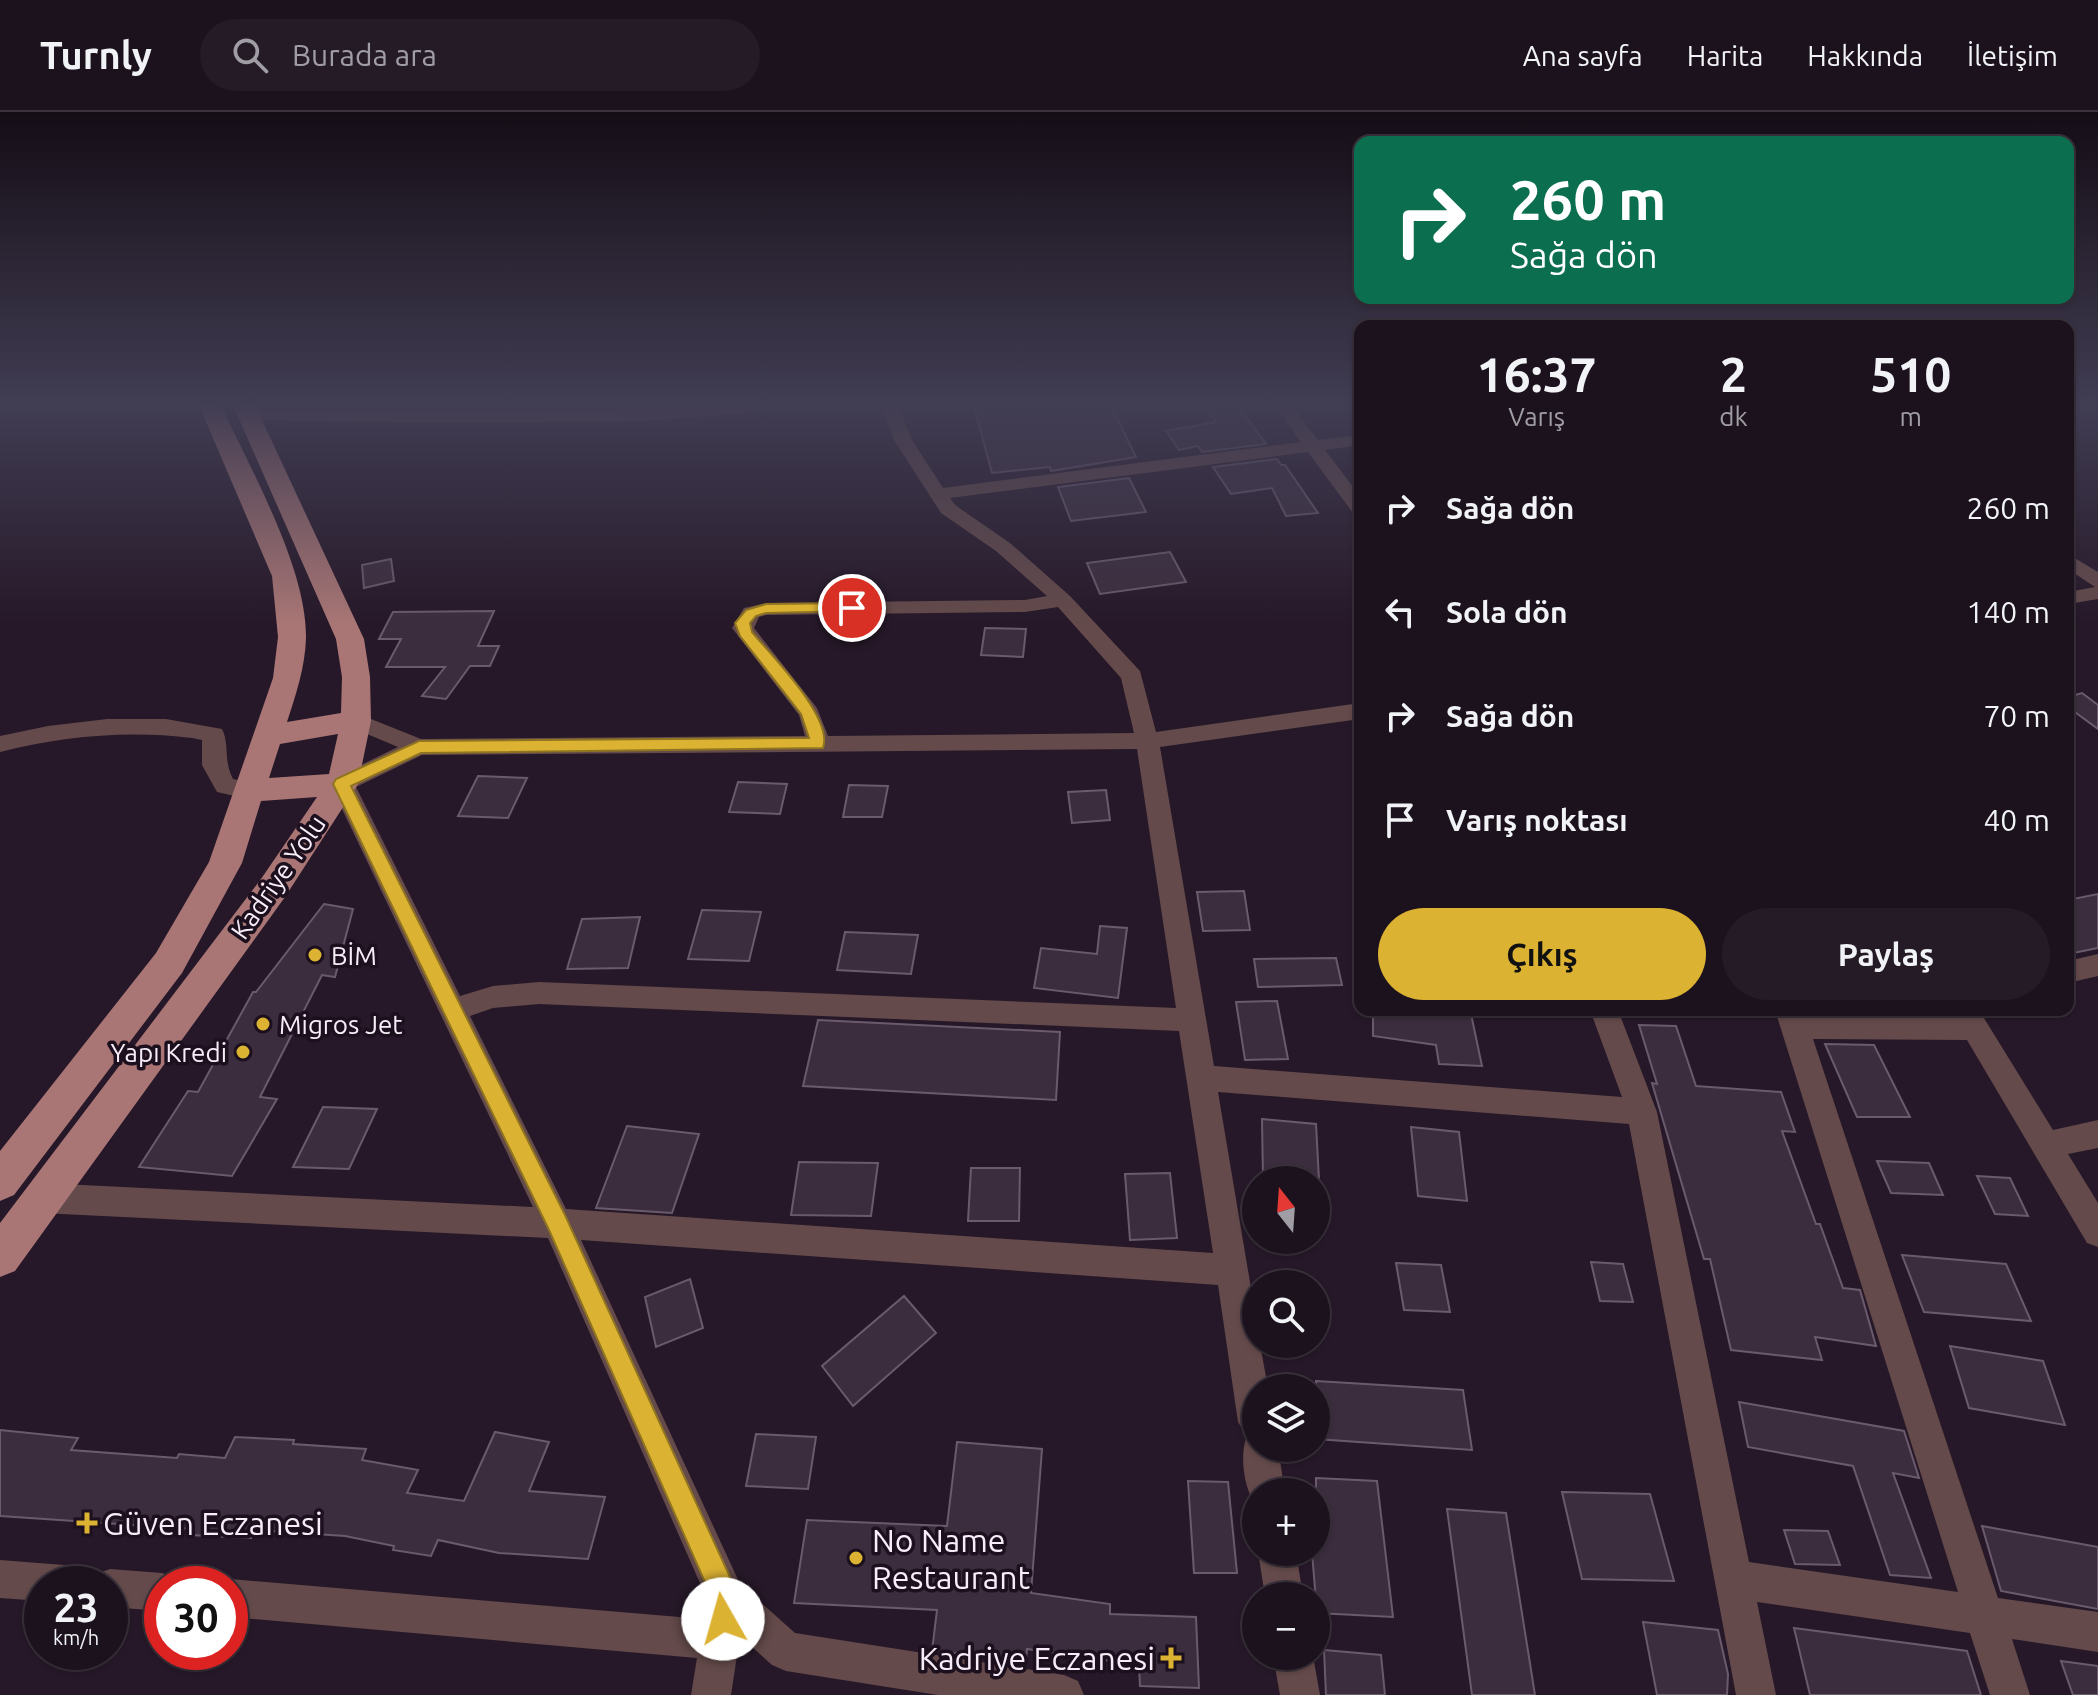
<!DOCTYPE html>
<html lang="tr">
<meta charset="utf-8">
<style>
:root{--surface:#1c121e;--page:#251b27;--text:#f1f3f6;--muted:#a09ea4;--line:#3a323c;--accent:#dcb233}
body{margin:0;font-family:Ubuntu,sans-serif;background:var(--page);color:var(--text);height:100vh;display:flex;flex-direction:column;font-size:30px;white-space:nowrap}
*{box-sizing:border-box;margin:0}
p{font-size:26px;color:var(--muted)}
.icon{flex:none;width:44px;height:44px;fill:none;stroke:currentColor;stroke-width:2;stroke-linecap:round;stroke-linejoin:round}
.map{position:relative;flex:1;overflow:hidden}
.panel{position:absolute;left:1354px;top:208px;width:720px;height:696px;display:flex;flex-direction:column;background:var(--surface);border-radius:16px;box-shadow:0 2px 6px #0004,0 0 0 2px var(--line)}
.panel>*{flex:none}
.banner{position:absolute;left:1354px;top:24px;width:720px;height:168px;border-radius:16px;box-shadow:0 2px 6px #0004,0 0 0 2px var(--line);background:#0b6e4f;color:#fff;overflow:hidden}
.needle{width:52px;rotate:343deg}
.tools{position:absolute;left:1242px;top:1054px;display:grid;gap:16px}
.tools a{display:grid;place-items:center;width:88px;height:88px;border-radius:50%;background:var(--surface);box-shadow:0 2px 6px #0004,0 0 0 2px var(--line);font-size:40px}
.speed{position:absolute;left:24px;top:1454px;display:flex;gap:16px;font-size:40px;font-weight:700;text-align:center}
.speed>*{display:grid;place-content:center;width:104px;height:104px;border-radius:50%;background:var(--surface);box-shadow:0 2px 6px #0004,0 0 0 2px var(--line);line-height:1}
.speed small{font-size:20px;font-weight:400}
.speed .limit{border:12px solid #d22;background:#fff;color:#111}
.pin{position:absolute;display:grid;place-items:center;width:68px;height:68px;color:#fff;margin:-34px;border:4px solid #fff;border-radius:50%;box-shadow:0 2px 8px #0007}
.me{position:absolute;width:88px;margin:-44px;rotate:353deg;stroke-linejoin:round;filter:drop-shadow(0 0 6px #0008)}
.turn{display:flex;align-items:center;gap:28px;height:168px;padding:0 24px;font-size:36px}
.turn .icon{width:104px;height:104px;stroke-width:2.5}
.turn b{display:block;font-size:56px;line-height:68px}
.eta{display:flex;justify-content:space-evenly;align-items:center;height:136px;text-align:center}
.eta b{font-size:48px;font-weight:700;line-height:56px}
.action{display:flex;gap:16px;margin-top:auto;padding:16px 24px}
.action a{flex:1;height:92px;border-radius:48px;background:var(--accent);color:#111;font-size:32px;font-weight:700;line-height:92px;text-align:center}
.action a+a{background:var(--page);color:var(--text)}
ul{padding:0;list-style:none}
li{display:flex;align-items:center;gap:24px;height:104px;padding:0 24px}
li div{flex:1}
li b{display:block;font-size:30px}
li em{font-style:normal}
header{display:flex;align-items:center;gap:48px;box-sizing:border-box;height:112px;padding:0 40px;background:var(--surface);border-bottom:2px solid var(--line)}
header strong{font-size:38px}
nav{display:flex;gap:44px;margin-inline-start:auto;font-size:28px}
.search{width:560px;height:72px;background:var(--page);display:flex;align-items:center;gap:20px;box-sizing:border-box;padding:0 28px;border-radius:44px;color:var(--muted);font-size:30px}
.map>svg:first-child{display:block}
.building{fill:#3b2d3d;stroke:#6a5a6c;stroke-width:2}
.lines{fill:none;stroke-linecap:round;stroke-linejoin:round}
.minor{fill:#644a4a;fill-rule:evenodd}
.major{fill:#a97675;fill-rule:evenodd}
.route{fill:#dcb233;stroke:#8f7421;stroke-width:2}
.poi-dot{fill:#dcb233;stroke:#1c0f1e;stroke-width:3}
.labels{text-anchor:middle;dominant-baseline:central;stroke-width:7;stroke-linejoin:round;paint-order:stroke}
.street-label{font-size:26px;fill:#f7edf8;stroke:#1c0f1e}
.poi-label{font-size:26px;fill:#f7edf8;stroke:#1c0f1e;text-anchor:start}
.near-poi-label{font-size:32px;fill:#f7edf8;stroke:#1c0f1e;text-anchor:start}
</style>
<header>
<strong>Turnly</strong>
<div class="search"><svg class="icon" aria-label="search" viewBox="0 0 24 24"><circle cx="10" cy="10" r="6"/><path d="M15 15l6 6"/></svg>Burada ara</div>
<nav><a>Ana sayfa</a><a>Harita</a><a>Hakkında</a><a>İletişim</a></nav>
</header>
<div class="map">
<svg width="2098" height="1583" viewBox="0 0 2098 1583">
<rect width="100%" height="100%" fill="#261828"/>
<path class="building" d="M973,291H1110L1136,345L1051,359L1050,355L992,361Z
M1203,291H1236L1266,332L1202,340L1198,334L1179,338L1166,319L1216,310Z
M1277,347L1281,353H1285L1318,401L1286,404L1272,376L1231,382L1213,355Z
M1129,366L1146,400L1071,409L1058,375Z
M1170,440L1186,470L1100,482L1087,451Z
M391,447L394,469L364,476L362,453Z
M494,499L478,534H499L490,554H470L446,587L422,584L445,555H386L401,527H379L393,500Z
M985,516L1026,517L1023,545L981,543Z
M2082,581L2098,593V617L2068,595V585Z
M478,664L527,666L508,706L458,704Z
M738,670L787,672L780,702L729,700Z
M849,673L888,674L882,705H843Z
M1106,678L1110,708L1072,711L1068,680Z
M1244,779L1250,818L1203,819L1197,780Z
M2098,782V836L2068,842V788Z
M324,792L353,797L335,865L322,863L260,985L277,987L232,1064L139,1055L188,979L198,980L253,880H256Z
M702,798L761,800L749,849L688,847Z
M640,805L628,856L567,857L582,807Z
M1100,814L1127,816L1118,886L1034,876L1041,836L1097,842Z
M845,820L918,823L911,862L837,858Z
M1336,846L1342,873L1258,875L1254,847Z
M1277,889L1288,947L1245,948L1236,890Z
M1373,898L1471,902L1482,954L1439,952L1436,933L1373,924Z
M818,908L1060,920L1056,988L803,974Z
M1639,913L1676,914L1696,974L1781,980L1795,1020L1782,1019L1816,1112H1820L1843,1176L1860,1178L1876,1234L1815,1225L1822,1248L1731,1238L1710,1147H1704L1652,971L1657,972Z
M1825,932L1874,933L1910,1005H1857Z
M323,995L377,997L349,1057L293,1055Z
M1262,1007L1316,1012L1319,1068H1263Z
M627,1014L699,1022L672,1101L596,1096Z
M1411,1015L1459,1020L1467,1089L1418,1084Z
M1877,1049L1929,1051L1943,1083L1891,1081Z
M799,1050L878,1051L871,1104L791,1103Z
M971,1056H1020L1019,1109H968Z
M1170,1061L1177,1126L1130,1128L1125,1062Z
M1977,1064L2010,1066L2028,1104L1995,1102Z
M1902,1143L2006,1152L2031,1209L1924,1200Z
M1591,1150L1623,1152L1633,1190L1600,1189Z
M1396,1151L1441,1153L1450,1200L1404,1198Z
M690,1167L703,1216L656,1235L645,1185Z
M904,1184L936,1221L853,1294L822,1254Z
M1950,1234L2043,1249L2065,1313L1969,1296Z
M1316,1269L1463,1278L1472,1338L1316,1327Z
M1739,1290L1904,1319L1919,1366L1893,1361L1931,1466L1890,1463L1853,1354L1748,1335Z
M0,1318L78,1326L71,1338L177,1346L179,1342L225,1346L235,1325L294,1328L293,1332L366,1337L362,1348L418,1358L407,1381L464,1389L495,1320L549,1330L529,1379L605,1385L588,1447L499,1441L438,1428L431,1444L393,1438L394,1434L345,1424L255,1418L251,1426L190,1423L193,1417L0,1404Z
M756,1322L816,1325L808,1377L746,1374Z
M957,1330L1042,1337L1031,1481L1110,1492V1502L1196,1505L1199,1576L1140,1574L1139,1553L1027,1537L1026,1548L932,1539L937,1498L794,1491L807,1408L947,1414Z
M1316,1366L1377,1369L1393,1505L1317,1501L1312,1440H1316Z
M1188,1369L1228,1370L1237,1461H1194Z
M1562,1380L1650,1382L1674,1469L1582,1467Z
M1447,1397L1506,1401L1535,1583H1472Z
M1982,1414L2098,1435V1497L2001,1479Z
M1784,1418L1828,1419L1840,1453L1795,1452Z
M1643,1510L1718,1518L1728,1562L1727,1583H1657Z
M1794,1516L1967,1539L1981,1583H1810Z
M1324,1538L1381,1543L1385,1583H1326Z
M2061,1549L2098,1554V1583H2073Z"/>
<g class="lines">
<path class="minor" d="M738,291H813L805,296L644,309L450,311L248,308L239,303L248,298C412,300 575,304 738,291Z
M880,291H897L912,328L943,376L1301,330L1273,291H1290L1318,328L1360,323V333L1325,338L1360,384V403L1353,401L1308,340L950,386L955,393L1010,431L1070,484L1140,559L1156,620L1360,591V607L1160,635L1214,954L1622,985L1590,898H1618L1657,1000L1749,1450L1958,1480L1775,898H1803L1805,903L1953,904L1950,898H1979L2053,1018L2098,1008V1036L2068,1042L2098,1091V1135L2087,1131L1967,928L1813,927L1998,1486L2098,1500V1540L2012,1527L2030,1583H1990L1970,1521L1757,1490L1776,1583H1736L1629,1012L1218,980L1256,1206V1232H1260L1268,1276H1256V1336H1278L1285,1380H1256V1394C1244,1377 1239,1343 1247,1324L1238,1310L1218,1173L581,1128L740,1472L795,1521L1064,1563L1078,1569L1084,1583H938L786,1559L772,1553L740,1524L731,1583H691L697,1546L230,1505V1472H217L230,1467L703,1507L707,1487L548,1126L41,1101L30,1096L25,1086L30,1076L41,1071L533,1095L330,672L334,666L398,635L348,614L345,609L348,604L356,601L421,627L805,624L799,603L732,516L744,496L766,491L1025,488L1047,484L996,439L941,401L894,328ZM1058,495L1121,566L1134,621L828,624L817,596L754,516L759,505L766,503L1025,500ZM1137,637L1176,896L539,870L493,874L460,884L356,675L422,643ZM539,892L1179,919L1213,1141L566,1097L470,904L493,896Z
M2068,442L2098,460V487L2068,492V480L2095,475L2068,457Z
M107,607H166L222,617C230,633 223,648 233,667L260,673L264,679L260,685L252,688L217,680L202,653V628L192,626C128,618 63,624 0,640V624L48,614Z
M2098,842V864L2068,871V849Z
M1258,1440H1296L1303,1484H1265Z
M0,1448L64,1453L78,1458L83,1472H42V1489L0,1486Z
M110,1457L162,1461L176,1466L178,1472H162V1499L110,1495V1472H92L96,1462Z
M1273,1544H1313L1320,1583H1280Z"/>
<path class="major" d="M198,291H220C250,357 307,455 306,526C305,556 296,582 287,610L341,601L342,565L336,527L232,291H254L364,527L370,565L371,609L358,672L285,785L15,1159L0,1165V1111L261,767L317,685L261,689L242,751L182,861L14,1083L0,1089V1039L156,841L209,750L273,566L278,525L272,464ZM338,622L329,662L269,666L280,632Z"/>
</g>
<linearGradient id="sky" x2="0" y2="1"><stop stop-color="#150d16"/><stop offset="0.57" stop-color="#413d53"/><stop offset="1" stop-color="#413d53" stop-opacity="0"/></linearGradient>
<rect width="2098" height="513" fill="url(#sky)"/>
<path class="route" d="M852,491L859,496L857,499L766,501L756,504L750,511L752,520C771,543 834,606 823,636L421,641L351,674L565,1103L735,1476C741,1490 738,1503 732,1517L723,1521L713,1517L709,1507L712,1486L549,1118L333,672L336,667L419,629L809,626L801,602L740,524L735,511L746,498L766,492Z"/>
<g class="poi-dot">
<circle cx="315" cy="843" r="8"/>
<circle cx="263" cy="912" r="8"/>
<circle cx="243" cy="940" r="8"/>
<path d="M83 1399h8v8h8v8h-8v8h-8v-8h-8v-8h8z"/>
<circle cx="856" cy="1446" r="8"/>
<path d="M1167 1534h8v8h8v8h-8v8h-8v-8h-8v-8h8z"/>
</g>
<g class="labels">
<g class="street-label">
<text transform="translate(278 765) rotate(-55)">Kadriye Yolu</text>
</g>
<g class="poi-label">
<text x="331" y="843">BİM</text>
<text x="279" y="912">Migros Jet</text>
<text x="227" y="940" text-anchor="end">Yapı Kredi</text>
</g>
<g class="near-poi-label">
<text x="103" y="1411">Güven Eczanesi</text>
<text x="872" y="1428">No Name<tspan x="872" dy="37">Restaurant</tspan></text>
<text x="1155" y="1546" text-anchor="end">Kadriye Eczanesi</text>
</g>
</g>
</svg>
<div class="tools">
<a><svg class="needle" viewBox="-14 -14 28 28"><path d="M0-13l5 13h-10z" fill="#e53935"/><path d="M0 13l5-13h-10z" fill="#a09ea4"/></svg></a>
<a><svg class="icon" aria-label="search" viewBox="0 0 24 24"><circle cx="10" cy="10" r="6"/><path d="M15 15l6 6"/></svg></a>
<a><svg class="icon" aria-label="layers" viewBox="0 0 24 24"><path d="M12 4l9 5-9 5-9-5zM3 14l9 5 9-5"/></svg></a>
<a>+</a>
<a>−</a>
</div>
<div class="speed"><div>23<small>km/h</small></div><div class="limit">30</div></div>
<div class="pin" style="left:852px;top:496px;background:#d93025"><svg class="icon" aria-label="arrive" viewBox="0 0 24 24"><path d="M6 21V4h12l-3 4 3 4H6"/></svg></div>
<svg class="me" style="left:723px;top:1507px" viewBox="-20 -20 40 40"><circle r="19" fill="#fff"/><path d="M0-13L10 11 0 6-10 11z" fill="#dcb233"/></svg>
<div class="banner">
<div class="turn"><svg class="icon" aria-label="right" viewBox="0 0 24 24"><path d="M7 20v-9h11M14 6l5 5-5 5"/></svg><div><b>260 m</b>Sağa dön</div></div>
</div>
<section class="panel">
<div class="eta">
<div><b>16:37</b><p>Varış</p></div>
<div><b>2</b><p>dk</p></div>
<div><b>510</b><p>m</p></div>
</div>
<ul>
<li><svg class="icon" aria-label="right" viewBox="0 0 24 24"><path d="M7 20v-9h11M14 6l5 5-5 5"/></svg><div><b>Sağa dön</b></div><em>260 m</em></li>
<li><svg class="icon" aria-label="left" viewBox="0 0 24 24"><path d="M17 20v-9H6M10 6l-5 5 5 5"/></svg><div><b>Sola dön</b></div><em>140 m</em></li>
<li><svg class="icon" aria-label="right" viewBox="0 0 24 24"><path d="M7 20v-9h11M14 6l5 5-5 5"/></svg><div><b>Sağa dön</b></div><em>70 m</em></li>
<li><svg class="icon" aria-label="arrive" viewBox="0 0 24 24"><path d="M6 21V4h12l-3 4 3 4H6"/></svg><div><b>Varış noktası</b></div><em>40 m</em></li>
</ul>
<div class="action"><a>Çıkış</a><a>Paylaş</a></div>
</section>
</div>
